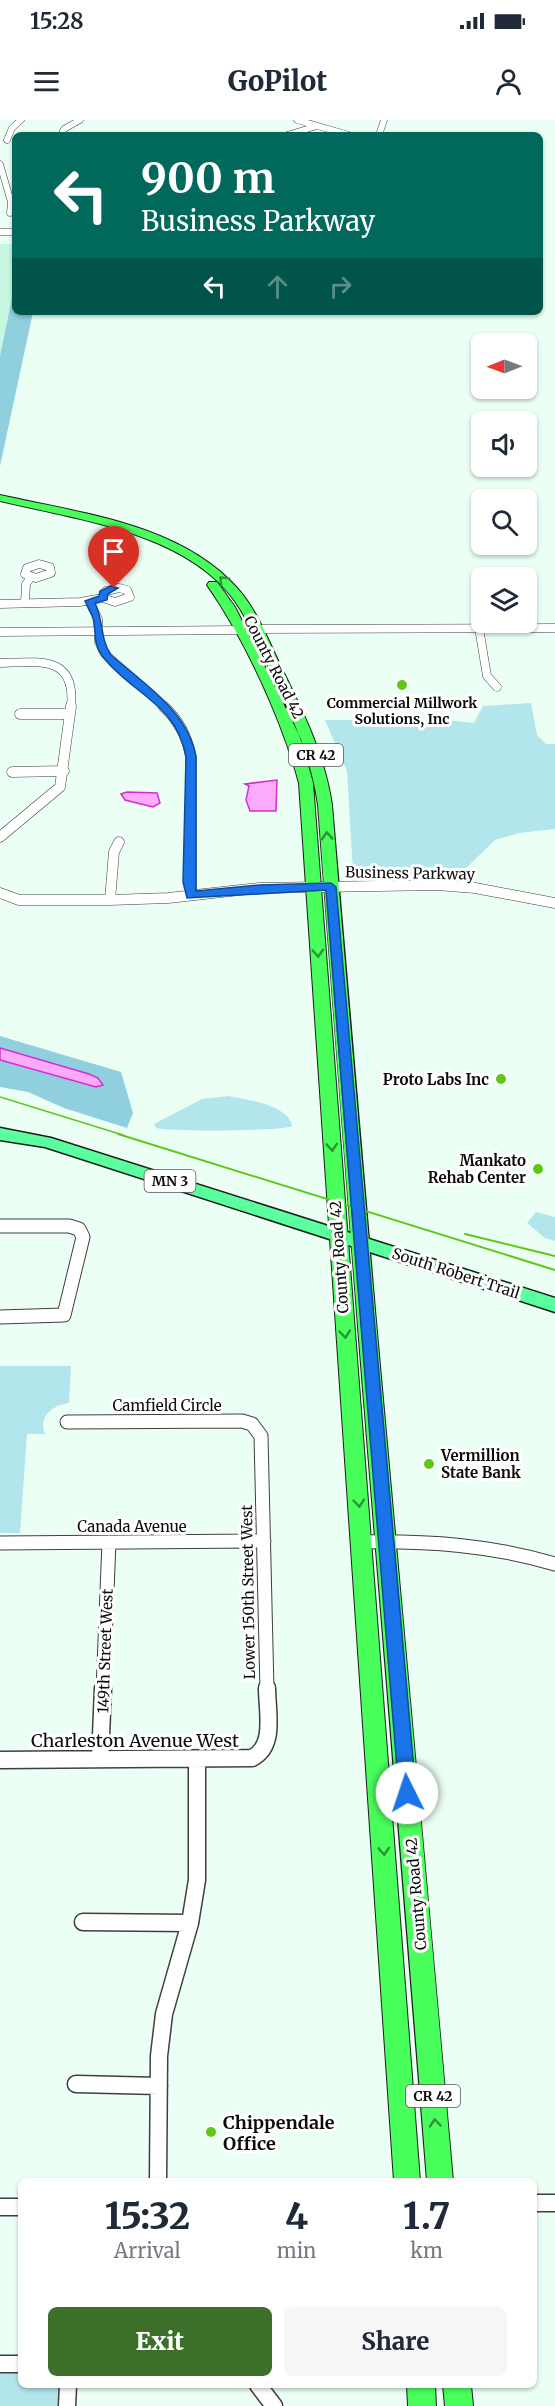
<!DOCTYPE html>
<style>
:root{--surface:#fff;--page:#f6f6f7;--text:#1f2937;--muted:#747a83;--accent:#3c702a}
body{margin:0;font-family:Merriweather,serif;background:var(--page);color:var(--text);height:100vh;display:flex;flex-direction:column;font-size:22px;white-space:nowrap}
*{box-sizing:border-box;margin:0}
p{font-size:20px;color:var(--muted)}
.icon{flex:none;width:33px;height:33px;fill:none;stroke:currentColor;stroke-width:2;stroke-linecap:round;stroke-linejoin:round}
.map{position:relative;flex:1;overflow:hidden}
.side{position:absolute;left:18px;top:2058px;width:519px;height:210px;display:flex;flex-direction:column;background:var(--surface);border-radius:9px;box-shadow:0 2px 4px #0004}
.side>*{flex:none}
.hud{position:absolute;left:12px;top:12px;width:531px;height:183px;border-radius:9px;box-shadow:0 2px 4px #0004;background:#00695c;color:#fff;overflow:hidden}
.needle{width:39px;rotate:269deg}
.buttons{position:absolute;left:471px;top:213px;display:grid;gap:12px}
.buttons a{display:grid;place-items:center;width:66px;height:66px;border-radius:9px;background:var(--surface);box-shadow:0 2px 4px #0004;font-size:30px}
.pin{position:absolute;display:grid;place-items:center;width:51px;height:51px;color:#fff;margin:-62px -26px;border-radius:50% 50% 50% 0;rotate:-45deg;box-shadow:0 0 6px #0007}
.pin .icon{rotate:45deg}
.me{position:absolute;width:66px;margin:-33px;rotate:356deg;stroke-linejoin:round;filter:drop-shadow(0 0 4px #0008)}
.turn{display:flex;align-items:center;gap:21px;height:126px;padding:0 30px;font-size:27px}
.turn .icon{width:78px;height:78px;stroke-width:2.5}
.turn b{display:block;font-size:42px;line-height:51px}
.lanes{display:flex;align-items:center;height:57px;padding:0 30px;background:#0003;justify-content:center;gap:30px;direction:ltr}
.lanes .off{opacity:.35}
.eta{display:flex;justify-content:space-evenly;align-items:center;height:102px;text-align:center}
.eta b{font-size:36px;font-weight:800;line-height:42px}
.action{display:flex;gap:12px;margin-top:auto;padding:12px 30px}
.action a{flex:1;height:69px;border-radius:9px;background:var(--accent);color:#fff;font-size:24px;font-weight:800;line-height:69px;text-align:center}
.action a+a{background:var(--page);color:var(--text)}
.status{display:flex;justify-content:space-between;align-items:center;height:42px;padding:0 30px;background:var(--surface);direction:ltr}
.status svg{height:16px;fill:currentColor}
header{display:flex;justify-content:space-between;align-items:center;height:78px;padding:0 30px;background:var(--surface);font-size:27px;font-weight:800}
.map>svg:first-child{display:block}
.farmland{fill:#c9f7e3}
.green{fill:#b2e5ec}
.forest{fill:#90cfde}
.water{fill:#fbabf9;stroke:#d72cd0;stroke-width:1.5}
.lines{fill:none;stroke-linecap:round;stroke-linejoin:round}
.minor-far4-casing{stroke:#3f3f3f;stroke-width:7}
.minor-far3-casing{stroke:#3f3f3f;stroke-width:9}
.minor-far2-casing{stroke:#3f3f3f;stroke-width:11}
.minor-far1-casing{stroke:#3f3f3f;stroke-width:15}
.minor-casing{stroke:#3f3f3f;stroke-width:19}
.major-casing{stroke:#1d1d1d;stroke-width:3}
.highway-casing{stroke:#1d1d1d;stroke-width:2}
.minor-far4{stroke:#fff;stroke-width:6}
.minor-far3{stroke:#fff;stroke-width:8}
.minor-far2{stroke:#fff;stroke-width:10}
.minor-far1{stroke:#fff;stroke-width:13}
.minor{stroke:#fff;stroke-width:16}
.major{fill:#5bff9d;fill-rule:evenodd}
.highway{fill:#49ff5b;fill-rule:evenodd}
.rail-far1{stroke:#5fc61a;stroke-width:1.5}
.rail{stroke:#5fc61a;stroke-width:2}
.oneway{stroke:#2e9237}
.route{fill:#1a73e8;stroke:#114b97;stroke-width:1.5}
.poi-dot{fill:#5fc61a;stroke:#fff;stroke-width:2}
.labels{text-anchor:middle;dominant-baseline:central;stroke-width:6;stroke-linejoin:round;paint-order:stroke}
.far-poi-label{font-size:14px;font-weight:bold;fill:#0c0c0c;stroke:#fff}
.shield{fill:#fff;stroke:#555;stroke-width:1.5}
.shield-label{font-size:14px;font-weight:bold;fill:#0c0c0c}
.street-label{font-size:15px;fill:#0c0c0c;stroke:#fff}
.poi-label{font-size:15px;font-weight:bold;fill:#0c0c0c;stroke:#fff;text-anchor:end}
.near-street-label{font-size:18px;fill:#0c0c0c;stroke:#fff}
.near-poi-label{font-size:18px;font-weight:bold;fill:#0c0c0c;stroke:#fff;text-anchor:start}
</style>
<div class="status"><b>15:28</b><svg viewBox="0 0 49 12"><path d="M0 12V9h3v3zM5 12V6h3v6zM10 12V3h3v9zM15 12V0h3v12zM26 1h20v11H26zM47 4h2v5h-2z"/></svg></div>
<header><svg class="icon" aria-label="menu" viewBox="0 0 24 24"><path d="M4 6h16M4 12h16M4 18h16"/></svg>GoPilot<svg class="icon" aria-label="person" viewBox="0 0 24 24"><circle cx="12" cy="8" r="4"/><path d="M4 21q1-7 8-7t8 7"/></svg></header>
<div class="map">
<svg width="555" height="2286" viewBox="0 0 555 2286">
<rect width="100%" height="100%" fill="#ebfff4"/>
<path class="farmland" d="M0,124H15V164L0,239Z"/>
<path class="green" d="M531,583L537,615L546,624H555V709L519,713L495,720L458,756L353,752L347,651L325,600H444L474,603L483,586Z
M228,976C245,979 289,985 292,1006C285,1011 169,1012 156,1008L154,1004L202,979Z
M536,1092L555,1097V1121L545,1118L527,1103Z
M0,1246H71L69,1283C53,1285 38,1296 45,1314H27L20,1413H0Z
M0,2244H21V2265H69L68,2286H0Z"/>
<path class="forest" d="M15,164V192H33L0,346V236Z
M0,916L121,952L133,993L127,1008L64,988L28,972L0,967Z"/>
<path class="water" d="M277,660L276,691H250L246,680L249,666L245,664Z
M127,672L157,673L160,683L153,687L125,680L121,674Z
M0,928L89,954L98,958L103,965L96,967L0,940Z"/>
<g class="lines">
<defs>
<path id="minor-far4" d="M297,0L349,15
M61,15L64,9L80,0
M287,15L317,6
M379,15L384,0
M7,20L12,8L21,0
M0,44L11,82L10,93
M0,112H15"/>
<path id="minor-far3" d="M39,444L50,447L51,453L36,458L25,454L27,448Z
M119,468L127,470L130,477L115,482L103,478L106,471Z
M89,481L98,499L99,522L104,533L165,587
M25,483L26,464L31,457
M0,484L80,482L103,478
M479,508L487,556L497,567
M255,509L555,508
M0,512L240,510
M0,543C40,542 76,535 71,587"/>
<path id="minor-far2" d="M163,586C179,600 187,616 191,637V775
M20,594H70
M12,652L64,651
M0,717L60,667L71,586
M0,773L19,780H110L168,778L259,768L437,765L475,768L555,783
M110,780L114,732L119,722"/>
<path id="minor-far1" d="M0,1106H69L79,1109L83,1117L64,1195L0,1197
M67,1302L242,1301L252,1304L261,1316L267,1570
M362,1422C429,1421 491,1425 555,1444
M0,1423L264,1421
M103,1570L109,1422"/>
<path id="minor" d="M100,1639L103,1568
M0,1640L252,1638C276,1626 267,1592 267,1568
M83,1802L190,1803
M76,1964L159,1966
M158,2061L159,1936L164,1894L190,1803L197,1760V1639
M534,2083H555
M0,2087H21
M0,2244H21
M258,2265L274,2286
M67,2286L68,2265"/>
<path id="major" d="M0,1008L51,1018L555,1178V1192L45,1027L0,1020Z"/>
<path id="highway" d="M0,375C80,393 181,404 238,469C259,493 270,525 284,553C305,596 325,637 332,685C369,1144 413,1602 453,2061H427C391,1602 351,1144 318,685C311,637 292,596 271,553C259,528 249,499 231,476C181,412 75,399 0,381Z
M209,462H217L235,487L301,619L313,663L420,2061H394L299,663C282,600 245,519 207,465Z
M407,2265H435L436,2286H408Z
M443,2265H471L473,2286H445Z"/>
</defs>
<use href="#minor-far4" class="minor-far4-casing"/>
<use href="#minor-far3" class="minor-far3-casing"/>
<use href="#minor-far2" class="minor-far2-casing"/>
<use href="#minor-far1" class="minor-far1-casing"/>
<use href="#minor" class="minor-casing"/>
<use href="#major" class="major-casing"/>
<use href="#highway" class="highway-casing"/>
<use href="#minor-far4" class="minor-far4"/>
<use href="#minor-far3" class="minor-far3"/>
<use href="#minor-far2" class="minor-far2"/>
<use href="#minor-far1" class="minor-far1"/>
<use href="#minor" class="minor"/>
<use href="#major" class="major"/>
<use href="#highway" class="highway"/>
<path class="rail-far1" d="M0,977L123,1015"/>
<path class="rail" d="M118,1014L555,1150
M465,1114L555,1136"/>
</g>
<defs><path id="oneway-chevron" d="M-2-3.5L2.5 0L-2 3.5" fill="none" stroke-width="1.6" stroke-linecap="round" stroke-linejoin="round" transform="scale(1.5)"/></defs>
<g class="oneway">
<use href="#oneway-chevron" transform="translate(223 460) rotate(-135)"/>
<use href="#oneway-chevron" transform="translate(327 716) rotate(-94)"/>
<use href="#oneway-chevron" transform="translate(318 833) rotate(86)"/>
<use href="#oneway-chevron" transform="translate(332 1027) rotate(86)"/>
<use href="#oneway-chevron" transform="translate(345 1214) rotate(85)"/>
<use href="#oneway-chevron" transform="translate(359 1383) rotate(85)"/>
<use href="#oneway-chevron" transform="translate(384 1731) rotate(86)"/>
<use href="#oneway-chevron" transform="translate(435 2003) rotate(-95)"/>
</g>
<path class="route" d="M111,466L118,468L108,474L107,480L95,483C104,502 100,519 111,535C144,564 188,591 196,637V771L259,765L331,763L336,767C361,1069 391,1371 416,1673L413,1679L407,1681L401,1679L399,1673C376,1372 348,1071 326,770L187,778L183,762L186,637C177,584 132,574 103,537C92,523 97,513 93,498C91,492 87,486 85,481L99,476L100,471Z"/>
<g class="poi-dot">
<circle cx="402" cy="565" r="6"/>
<circle cx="501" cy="959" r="6"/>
<circle cx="538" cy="1049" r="6"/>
<circle cx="429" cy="1344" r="6"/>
<circle cx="211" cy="2012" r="6"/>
</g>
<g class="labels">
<g class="far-poi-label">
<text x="402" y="583">Commercial Millwork<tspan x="402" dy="16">Solutions, Inc</tspan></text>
</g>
<g class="shield">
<rect x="289" y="624" width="54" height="22" rx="4.5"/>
<rect x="144.5" y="1050" width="51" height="22" rx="4.5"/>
<rect x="406" y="1965" width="54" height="22" rx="4.5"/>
</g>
<g class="shield-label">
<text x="316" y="635">CR 42</text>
<text x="170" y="1061">MN 3</text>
<text x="433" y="1976">CR 42</text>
</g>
<g class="street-label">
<text transform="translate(274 547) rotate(63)">County Road 42</text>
<text transform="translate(410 753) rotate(1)">Business Parkway</text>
<text transform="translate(339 1137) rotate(-94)">County Road 42</text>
<text transform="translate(456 1153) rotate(18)">South Robert Trail</text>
<text x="167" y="1285">Camfield Circle</text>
<text x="132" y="1406">Canada Avenue</text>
<text transform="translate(248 1472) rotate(-91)">Lower 150th Street West</text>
<text transform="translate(105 1531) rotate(-88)">149th Street West</text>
<text transform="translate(416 1774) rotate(-95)">County Road 42</text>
</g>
<g class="poi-label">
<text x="489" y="959">Proto Labs Inc</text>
<text x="526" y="1040">Mankato<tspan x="526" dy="17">Rehab Center</tspan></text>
<text x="441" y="1335" text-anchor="start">Vermillion<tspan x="441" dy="17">State Bank</tspan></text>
</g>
<g class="near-street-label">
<text x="135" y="1620">Charleston Avenue West</text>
</g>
<g class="near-poi-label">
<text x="223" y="2002">Chippendale<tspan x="223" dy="21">Office</tspan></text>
</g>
</g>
</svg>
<div class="buttons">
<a><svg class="needle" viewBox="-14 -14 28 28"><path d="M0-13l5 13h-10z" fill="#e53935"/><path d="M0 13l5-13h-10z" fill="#747a83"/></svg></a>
<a><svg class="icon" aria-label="sound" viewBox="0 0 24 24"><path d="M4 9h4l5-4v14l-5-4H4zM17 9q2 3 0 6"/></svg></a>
<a><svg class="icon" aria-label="search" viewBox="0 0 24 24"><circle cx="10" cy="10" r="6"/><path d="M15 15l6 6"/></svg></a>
<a><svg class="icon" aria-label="layers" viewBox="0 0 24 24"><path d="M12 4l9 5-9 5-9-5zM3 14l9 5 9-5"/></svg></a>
</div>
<div class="pin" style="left:114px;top:468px;background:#d93025"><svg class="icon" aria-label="arrive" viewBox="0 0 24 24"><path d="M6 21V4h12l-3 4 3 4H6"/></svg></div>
<svg class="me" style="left:407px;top:1673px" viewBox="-20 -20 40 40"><circle r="19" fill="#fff"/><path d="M0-13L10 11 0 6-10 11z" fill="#1a73e8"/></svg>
<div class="hud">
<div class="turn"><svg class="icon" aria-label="left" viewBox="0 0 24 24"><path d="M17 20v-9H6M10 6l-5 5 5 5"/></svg><div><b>900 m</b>Business Parkway</div></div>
<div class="lanes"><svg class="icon" aria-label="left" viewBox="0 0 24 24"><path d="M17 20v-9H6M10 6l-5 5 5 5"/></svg><svg class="icon off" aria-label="ahead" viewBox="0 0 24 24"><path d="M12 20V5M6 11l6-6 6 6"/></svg><svg class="icon off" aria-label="right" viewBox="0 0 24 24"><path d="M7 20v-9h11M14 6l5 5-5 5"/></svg></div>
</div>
<section class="side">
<div class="eta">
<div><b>15:32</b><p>Arrival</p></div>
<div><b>4</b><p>min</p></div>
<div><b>1.7</b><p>km</p></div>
</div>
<div class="action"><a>Exit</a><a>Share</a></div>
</section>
</div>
